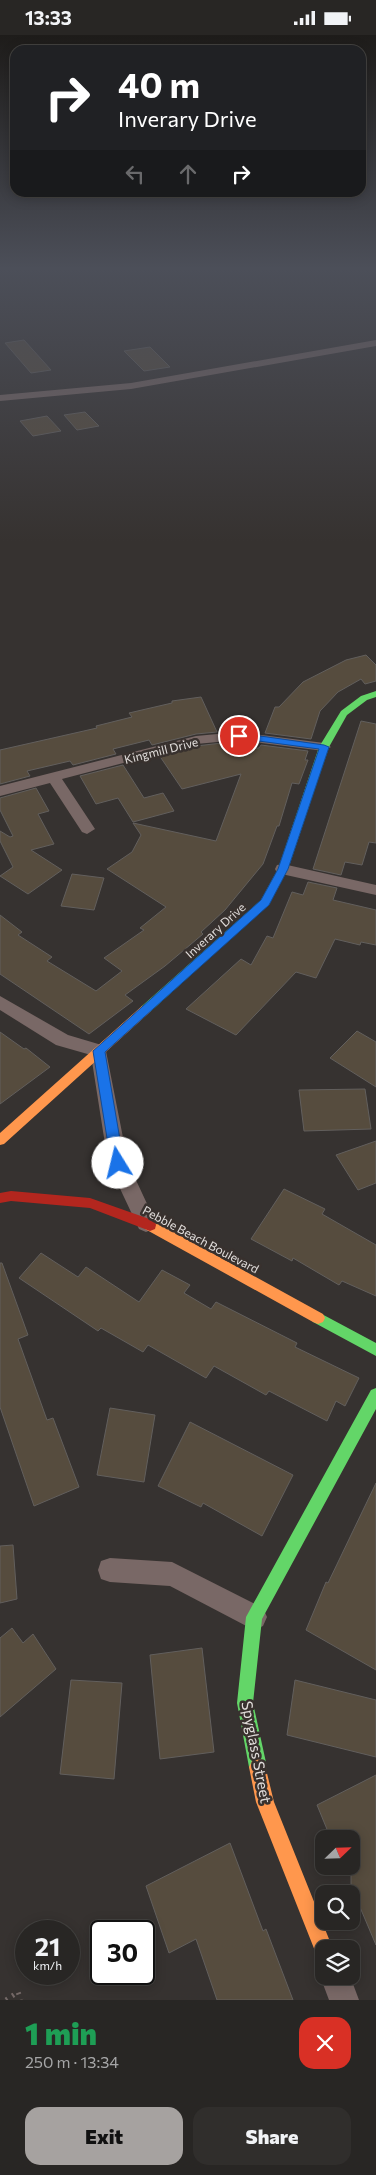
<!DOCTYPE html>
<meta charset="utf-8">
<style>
:root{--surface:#282624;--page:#302e2c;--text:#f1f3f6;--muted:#a5a5a6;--line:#444341;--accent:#a6a2a0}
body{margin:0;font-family:Commissioner,sans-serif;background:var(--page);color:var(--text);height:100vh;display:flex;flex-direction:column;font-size:19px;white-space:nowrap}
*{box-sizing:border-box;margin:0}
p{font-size:16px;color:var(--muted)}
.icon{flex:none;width:28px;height:28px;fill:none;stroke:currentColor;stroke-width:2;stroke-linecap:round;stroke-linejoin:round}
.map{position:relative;height:1965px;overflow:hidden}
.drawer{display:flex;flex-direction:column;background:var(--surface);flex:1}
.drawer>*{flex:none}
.guide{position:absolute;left:10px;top:10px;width:356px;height:152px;border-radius:15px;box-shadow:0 2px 12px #0003,0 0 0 1px var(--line);background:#202124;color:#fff;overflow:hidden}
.needle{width:32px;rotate:67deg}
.buttons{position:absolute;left:315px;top:1795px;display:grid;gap:10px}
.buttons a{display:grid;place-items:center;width:45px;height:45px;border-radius:10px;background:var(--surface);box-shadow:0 2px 12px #0003,0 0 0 1px var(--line);font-size:25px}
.speed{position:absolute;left:15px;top:1885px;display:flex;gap:10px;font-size:25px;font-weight:700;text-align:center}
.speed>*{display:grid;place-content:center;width:65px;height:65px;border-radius:50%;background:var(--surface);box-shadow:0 2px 12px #0003,0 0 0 1px var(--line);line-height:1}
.speed small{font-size:12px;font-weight:400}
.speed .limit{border:2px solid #111;border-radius:8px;background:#fff;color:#111}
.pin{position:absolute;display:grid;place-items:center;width:42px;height:42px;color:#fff;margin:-21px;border:2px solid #fff;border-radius:50%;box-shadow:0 1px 5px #0007}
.me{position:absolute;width:55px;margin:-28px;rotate:351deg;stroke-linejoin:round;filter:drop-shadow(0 0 4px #0008)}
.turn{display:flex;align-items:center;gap:18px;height:105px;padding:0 25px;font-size:22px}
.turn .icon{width:65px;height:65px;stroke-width:2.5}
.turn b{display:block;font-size:35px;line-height:42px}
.lanes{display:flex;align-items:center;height:48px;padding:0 25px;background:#0003;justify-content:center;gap:25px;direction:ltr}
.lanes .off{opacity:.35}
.round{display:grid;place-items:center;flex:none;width:52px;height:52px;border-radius:15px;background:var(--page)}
.head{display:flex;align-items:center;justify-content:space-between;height:85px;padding:0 25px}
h1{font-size:30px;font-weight:800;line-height:38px;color:#1e9e55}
.action{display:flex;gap:10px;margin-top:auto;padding:10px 25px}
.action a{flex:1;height:58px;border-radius:15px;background:var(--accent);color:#111;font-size:20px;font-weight:800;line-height:58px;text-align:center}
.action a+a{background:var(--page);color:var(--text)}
.status{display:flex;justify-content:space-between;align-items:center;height:35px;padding:0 25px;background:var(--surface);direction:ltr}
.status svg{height:14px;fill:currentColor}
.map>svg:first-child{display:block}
.building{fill:#564c3e;stroke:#625f5d}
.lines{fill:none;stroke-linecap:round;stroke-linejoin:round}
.path{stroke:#746967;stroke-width:5;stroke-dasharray:2 5.5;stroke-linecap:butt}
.street{fill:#796866;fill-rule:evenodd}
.fast{fill:#63d668;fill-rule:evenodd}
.slow{fill:#ff974d;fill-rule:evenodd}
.jam{fill:#b3261e;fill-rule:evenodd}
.route{fill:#1a73e8;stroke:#114b97}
.labels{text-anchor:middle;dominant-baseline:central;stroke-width:5;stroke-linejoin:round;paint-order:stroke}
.street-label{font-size:12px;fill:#e2dedc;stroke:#38312e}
.near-street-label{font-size:15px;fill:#e2dedc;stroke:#38312e}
</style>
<div class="status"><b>13:33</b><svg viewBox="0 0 49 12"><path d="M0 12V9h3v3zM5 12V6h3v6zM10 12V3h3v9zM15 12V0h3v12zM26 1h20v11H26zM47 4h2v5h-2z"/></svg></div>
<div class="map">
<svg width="376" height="1965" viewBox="0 0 376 1965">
<rect width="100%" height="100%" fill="#363230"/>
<path class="building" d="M24,305L51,335L31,338L5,308Z
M150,312L170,332L144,336L124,316Z
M85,377L99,391L77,395L64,380Z
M47,381L61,396L33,401L20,386Z
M366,620L376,630V646L365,649L361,644L338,657L320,676L311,704L265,698L275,672H279L303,647L346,625Z
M201,662L217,697L196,699L152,710L149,705L113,714L116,719L73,730L70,726L27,736L30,741L0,749V715L97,693L96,691L132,682L129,678L172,668V666Z
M361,686L376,689V808L369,807L362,830L345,827L341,840L313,834Z
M222,708L226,717L259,713L261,710L308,716L305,725H308L299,749L292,748L279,791H277L263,829L225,875L201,897L203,899L165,931L125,960L133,966L89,999L0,939V880L22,897L18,900L52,922L47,926L96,956L122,936L104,923L144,895L140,893L166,872L107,834L132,817L141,800L133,788L216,806L241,739L182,754L159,720L196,711Z
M123,730L144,763L163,758L174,776L133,787L118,763L96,769L80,741Z
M36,753L49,776L38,779L54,809L31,815L62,835L28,859L0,841L13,832L0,806V796L10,802L13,801L0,775V763Z
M72,839L104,843L94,875L61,871Z
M308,847L337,853L333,865L376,875V910L361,907L360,910L335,904L316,943L296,937L236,1000L186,974L241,924L251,930L267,901L273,903L292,857L303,860Z
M357,996L376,1007V1052L330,1023Z
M0,997L24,1014L26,1013L50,1032L0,1069Z
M365,1054L371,1094L304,1096L299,1055Z
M376,1106V1148L358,1155L336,1120Z
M284,1154L325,1174L322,1179L376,1210V1261L342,1246L339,1250L293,1223L292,1226L251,1204Z
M41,1218L78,1242L86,1232L139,1267L162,1235L190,1250L184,1258L211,1274L216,1267L297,1308L295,1312L359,1343L345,1371L336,1366L327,1386L269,1356L266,1360L214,1331L206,1343L148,1310L143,1317L101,1293L98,1296L19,1243Z
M0,1228H2L28,1300L18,1304L47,1385L53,1383L79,1452L34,1471L0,1372Z
M110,1373L155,1380L144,1447L97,1440Z
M190,1387L293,1440L262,1501L203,1468L201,1472L158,1451Z
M376,1448V1635L306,1595L326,1547L328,1548Z
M13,1510L17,1564L0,1568V1511Z
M12,1593L23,1608L33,1599L56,1634L0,1682V1603Z
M202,1613L214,1717L160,1724L150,1620Z
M71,1645L122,1648L114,1744L60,1739Z
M295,1645L376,1665V1722L287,1700Z
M376,1740V1910L351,1851V1804H331L317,1770Z
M230,1808L263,1896L266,1894L293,1965H217L196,1904L169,1918L146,1851Z"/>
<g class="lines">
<path class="path" d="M6,1965L18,1957L21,1965"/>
<path class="street" d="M376,305V311L131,354L0,366V360L131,348Z
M239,697L324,708L331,712L324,716L239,705L196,709L62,744L95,794L87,799L82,797L50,748L0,761V751L196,701Z
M283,829L376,850V860L277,838L275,834L277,830Z
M0,961L68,1000L105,1011L128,1128L156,1188L153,1194L146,1197L139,1194L108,1128L91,1020L56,1010L0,975Z
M110,1523L172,1527L263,1573L267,1582L263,1591L254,1595L170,1551L110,1547L101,1544L98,1535L101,1526Z
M324,1932V1941H350L359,1965H329L320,1941Z"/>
<path class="fast" d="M376,656V662L367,665L347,680L329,712L288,834L269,869L150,977H142L140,974L142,971L261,865L278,834L319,712L341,676L361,661Z
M318,1277L376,1308V1321L313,1287L311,1283L313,1279Z
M376,1353V1374L262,1584L253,1668L267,1732L264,1738L258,1741L252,1738L249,1732L237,1668L246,1582L371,1355Z"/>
<path class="slow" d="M146,970L152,974L150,977L4,1109L0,1110V1098L142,971Z
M150,1184L323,1279L325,1283L323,1287L318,1289L313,1287L145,1194L144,1190L145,1186Z
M258,1723L264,1726L274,1767L333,1914H324V1923L317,1921L256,1767L249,1732L252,1726Z"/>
<path class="jam" d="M11,1156L90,1163L155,1186L156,1190L155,1194L150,1196L90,1173L11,1166L0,1168V1158Z"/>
</g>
<linearGradient id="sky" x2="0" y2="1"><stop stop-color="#1e1c1a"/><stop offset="0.46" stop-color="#4c4f59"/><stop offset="1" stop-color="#4c4f59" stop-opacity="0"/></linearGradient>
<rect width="376" height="507" fill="url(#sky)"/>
<path class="route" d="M239,698L324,710L329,712L288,834L269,870L105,1017L124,1128L118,1133L111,1128L93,1016L261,865L278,834L319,714L236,703V699Z"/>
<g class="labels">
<g class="street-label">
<text transform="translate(161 715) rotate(-14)">Kingmill Drive</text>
<text transform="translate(215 895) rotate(-42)">Inverary Drive</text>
<text transform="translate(201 1204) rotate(28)">Pebble Beach Boulevard</text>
</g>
<g class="near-street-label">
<text transform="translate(257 1717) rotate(79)">Spyglass Street</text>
</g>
</g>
</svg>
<div class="buttons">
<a><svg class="needle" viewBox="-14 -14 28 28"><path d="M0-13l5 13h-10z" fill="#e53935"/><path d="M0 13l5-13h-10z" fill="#a5a5a6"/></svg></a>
<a><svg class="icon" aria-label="search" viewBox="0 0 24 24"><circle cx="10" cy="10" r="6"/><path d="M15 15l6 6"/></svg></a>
<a><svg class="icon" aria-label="layers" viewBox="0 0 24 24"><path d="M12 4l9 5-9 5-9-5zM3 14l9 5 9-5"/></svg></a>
</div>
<div class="speed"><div>21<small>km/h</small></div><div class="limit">30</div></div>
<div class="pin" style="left:239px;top:701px;background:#d93025"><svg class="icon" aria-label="arrive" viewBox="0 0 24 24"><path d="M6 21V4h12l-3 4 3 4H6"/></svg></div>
<svg class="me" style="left:118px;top:1128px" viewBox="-20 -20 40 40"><circle r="19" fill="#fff"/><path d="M0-13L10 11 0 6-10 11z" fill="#1a73e8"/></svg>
<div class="guide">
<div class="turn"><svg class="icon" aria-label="right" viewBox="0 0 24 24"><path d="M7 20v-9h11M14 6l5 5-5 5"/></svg><div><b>40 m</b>Inverary Drive</div></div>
<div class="lanes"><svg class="icon off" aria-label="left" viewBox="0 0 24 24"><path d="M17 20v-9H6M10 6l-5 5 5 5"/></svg><svg class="icon off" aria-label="ahead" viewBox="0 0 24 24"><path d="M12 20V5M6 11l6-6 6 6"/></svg><svg class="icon" aria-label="right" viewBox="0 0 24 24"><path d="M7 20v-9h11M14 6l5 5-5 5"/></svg></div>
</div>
</div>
<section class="drawer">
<div class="head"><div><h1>1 min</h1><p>250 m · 13:34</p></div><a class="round" style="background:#d93025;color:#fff"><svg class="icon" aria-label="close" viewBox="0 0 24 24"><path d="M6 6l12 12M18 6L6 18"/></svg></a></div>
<div class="action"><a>Exit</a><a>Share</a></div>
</section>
